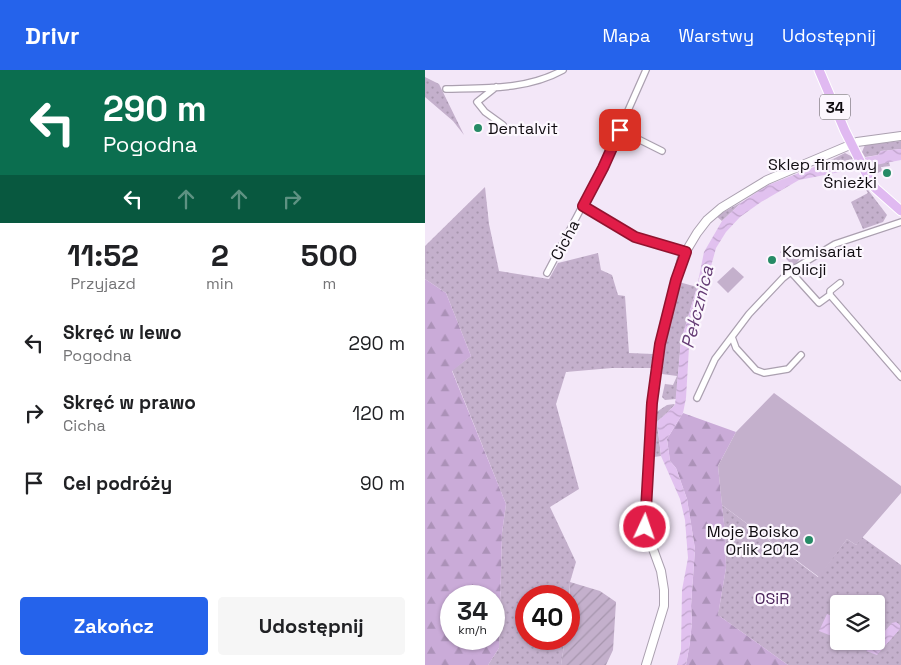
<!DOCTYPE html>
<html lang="pl">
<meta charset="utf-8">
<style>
:root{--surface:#fff;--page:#f6f6f6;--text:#202124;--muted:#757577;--accent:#2563eb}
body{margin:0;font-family:"Space Grotesk",sans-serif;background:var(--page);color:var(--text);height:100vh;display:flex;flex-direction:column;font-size:19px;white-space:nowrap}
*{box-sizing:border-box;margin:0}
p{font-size:16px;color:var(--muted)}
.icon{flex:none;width:28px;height:28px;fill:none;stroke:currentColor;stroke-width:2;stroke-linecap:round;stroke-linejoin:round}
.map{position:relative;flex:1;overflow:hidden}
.panel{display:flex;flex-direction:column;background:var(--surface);width:425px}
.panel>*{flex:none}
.guide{background:#0b6e4f;color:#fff;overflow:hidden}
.fabs{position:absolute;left:405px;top:525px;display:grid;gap:10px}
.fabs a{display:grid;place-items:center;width:55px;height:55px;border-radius:5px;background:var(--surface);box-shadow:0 1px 4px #0004;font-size:25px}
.speed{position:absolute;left:15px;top:515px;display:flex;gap:10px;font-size:25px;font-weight:700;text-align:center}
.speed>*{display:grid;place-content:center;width:65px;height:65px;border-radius:50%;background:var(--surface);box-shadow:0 1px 4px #0004;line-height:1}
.speed small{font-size:12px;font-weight:400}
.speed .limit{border:8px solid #d22;background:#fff;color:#111}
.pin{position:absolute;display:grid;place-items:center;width:42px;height:42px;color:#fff;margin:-21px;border-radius:10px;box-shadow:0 2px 8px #0006}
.me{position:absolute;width:55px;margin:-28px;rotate:3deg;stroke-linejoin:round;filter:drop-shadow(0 0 4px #0008)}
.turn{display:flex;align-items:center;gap:18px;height:105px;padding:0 20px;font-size:22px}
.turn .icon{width:65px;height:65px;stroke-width:2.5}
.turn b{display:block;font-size:35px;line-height:42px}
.lanes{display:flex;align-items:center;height:48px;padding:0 20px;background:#0003;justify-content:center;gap:25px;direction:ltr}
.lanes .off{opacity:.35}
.eta{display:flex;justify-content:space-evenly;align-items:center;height:85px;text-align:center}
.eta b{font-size:30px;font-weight:600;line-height:35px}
.cta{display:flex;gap:10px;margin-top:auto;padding:10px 20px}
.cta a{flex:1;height:58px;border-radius:5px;background:var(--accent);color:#fff;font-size:20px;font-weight:600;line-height:58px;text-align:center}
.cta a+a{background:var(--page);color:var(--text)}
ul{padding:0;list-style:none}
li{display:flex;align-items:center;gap:15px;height:70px;padding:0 20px}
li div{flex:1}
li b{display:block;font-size:19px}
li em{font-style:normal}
header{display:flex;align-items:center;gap:30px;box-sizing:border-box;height:70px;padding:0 25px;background:var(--accent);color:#fff}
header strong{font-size:24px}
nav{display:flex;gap:28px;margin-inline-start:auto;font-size:18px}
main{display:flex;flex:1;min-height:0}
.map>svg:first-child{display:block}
.grass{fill:url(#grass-dots);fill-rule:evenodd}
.forest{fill:url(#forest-firs);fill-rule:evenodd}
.garden{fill:url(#garden-furrows)}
.pitch{fill:#c4b0cc}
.water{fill:url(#water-waves)}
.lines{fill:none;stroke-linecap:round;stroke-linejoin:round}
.minor-casing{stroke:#aba0b0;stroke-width:8}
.tertiary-casing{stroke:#aba0b0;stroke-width:10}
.primary-casing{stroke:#fff;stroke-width:11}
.minor{stroke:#fff;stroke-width:5.5}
.tertiary{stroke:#fff;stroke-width:8}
.primary{stroke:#e0b9f1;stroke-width:9}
.route-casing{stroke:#92132f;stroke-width:12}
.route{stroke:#e11d48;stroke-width:9}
.poi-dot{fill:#268b66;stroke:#fcf7fe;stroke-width:2}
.labels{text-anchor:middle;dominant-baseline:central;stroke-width:4.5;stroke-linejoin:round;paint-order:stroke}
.shield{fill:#fcf7fe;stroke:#565257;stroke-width:1}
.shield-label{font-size:15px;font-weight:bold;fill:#0f0b10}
.poi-label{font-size:16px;fill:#0f0b10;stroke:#fcf7fe;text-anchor:start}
.street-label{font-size:16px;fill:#0f0b10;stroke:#fcf7fe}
.park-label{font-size:16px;fill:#492259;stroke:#fcf7fe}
.water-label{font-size:18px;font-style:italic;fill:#653c75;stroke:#fcf7fe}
</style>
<header>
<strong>Drivr</strong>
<nav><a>Mapa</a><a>Warstwy</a><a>Udostępnij</a></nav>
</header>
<main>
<section class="panel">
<div class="guide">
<div class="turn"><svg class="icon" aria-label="left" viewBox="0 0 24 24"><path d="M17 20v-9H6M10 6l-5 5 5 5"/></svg><div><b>290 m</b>Pogodna</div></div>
<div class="lanes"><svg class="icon" aria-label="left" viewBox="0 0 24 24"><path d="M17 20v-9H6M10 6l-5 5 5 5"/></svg><svg class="icon off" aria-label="ahead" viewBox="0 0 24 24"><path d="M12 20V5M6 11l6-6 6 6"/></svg><svg class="icon off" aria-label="ahead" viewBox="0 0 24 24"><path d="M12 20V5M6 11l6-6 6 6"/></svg><svg class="icon off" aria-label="right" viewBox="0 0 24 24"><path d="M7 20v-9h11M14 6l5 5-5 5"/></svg></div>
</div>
<div class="eta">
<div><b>11:52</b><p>Przyjazd</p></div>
<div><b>2</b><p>min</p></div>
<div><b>500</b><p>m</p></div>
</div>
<ul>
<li><svg class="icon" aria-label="left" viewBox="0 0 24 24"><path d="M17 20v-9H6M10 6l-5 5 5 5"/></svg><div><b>Skręć w lewo</b><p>Pogodna</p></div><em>290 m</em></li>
<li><svg class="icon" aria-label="right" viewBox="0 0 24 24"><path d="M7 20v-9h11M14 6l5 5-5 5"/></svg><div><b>Skręć w prawo</b><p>Cicha</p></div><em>120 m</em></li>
<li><svg class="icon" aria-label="arrive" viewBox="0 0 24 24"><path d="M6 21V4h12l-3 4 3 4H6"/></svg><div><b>Cel podróży</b></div><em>90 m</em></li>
</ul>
<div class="cta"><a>Zakończ</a><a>Udostępnij</a></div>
</section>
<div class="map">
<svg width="476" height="595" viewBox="0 0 476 595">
<defs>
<pattern id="grass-dots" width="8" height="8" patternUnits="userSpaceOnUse" patternTransform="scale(1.25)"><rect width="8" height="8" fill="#c4b0cc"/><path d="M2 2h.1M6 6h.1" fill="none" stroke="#a796ae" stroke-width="1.8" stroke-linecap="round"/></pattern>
<pattern id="forest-firs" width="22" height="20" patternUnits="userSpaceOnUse" patternTransform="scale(1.25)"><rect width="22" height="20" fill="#caabd8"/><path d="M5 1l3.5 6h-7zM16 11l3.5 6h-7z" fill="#ac92b8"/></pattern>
<pattern id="garden-furrows" width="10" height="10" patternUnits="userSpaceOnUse" patternTransform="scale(1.25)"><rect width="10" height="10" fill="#c4b0cc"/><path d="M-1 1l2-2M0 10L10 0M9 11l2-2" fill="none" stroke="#a796ae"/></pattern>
<pattern id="water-waves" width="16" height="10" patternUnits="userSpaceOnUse" patternTransform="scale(1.25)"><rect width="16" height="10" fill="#e1c1ef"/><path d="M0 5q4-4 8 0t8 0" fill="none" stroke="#c0a4cc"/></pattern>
</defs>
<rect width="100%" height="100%" fill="#f3e7f8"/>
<path class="grass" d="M0,7L14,14L39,65L28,51L0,27Z
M476,71V79L456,81L453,85L440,87L437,82L440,75Z
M420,83L426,86L428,89C416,92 408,92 398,94Z
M464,92L465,96L456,97L457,101L448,105L444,95Z
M60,117L64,154L74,201L124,209L133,193L173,183L176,200L187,205L193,225L200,226L204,283L228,284L226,298H187L141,302L131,334L154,419L125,437L151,492L145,512L144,534V526H101V569H140L136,595H63L74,578L77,463L81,434L27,300L46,286L21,223L0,209V176Z
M441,120H443L462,145L458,152L438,159L426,132L443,123Z
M317,132L297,151L291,146Z
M362,177C369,178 373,183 374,190L369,195L367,192L365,193L355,182Z
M254,212L272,217L256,271L251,329L240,330L237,327L241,309L240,314L248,315L252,306L237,304L235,299L240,268Z
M249,334L250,335L232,352L236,386L229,387L230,343L242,335Z
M297,435L393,507L422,469L431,475L437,467L476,495V595H363L293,545L301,498L300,463ZM414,534H451V571H414Z"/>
<path class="forest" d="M0,209L21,223L46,286L27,301L81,434L77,463L74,578L63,595H0ZM26,526H69V569H26Z
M258,343L311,362L293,396L300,463L301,498L293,545L363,595H261L265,572L267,551L266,536L270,479L262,429L251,398L245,391L242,369Z"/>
<path class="garden" d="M145,512L175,521L191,532L188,580L181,595H136L140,569H144Z"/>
<path class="pitch" d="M308,197L319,207L303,223L292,212Z
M349,323L476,416V423L431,475L422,469L394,507L297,435L293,396L311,362Z"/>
<path class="water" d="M476,79V90L374,110L336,132L315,147L301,162L291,178L264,277L261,328L258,343L242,369L245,391L251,398L262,429L270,479L266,536L267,551L265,572L261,595H252L256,580L257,520L263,488L260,450L255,429L236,386L232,352L250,335L256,271L272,217L279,182L297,151L317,132L343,115L397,94L405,92L411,93L453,85L456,81Z
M402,544L414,549V569L394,561Z
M471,552L475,555V559L452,585L441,581L445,571H451V563H458L467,553Z
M419,571H442L439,580Z"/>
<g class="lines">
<defs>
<path id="minor" d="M71,17L52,32L60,42L78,55
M21,19C60,18 102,20 138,0
M195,60L237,81
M158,136L210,167L261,182
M366,202L394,233L405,225L476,307
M122,203L178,97L221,0
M405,225V221L415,213
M307,267L311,278L331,300L339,303L363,299L376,285
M272,328L290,289L324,244L358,208L372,197L410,174L476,152"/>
<path id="tertiary" d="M221,595L239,536V520L236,501L220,457L227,333L235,274L257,188L272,163L282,150L296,138L342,110L432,72L476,66"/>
<path id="primary" d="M394,0L420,61L443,107L450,118L476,141"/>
</defs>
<use href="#minor" class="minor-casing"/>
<use href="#tertiary" class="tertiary-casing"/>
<use href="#primary" class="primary-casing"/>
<use href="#minor" class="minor"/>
<use href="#tertiary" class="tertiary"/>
<use href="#primary" class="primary"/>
</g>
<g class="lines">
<defs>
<path id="route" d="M195,60L178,98L158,136L210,167L261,182L251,210L235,274L227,333L220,457"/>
</defs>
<use href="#route" class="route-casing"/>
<use href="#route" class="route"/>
</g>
<g class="poi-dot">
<circle cx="53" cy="58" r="5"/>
<circle cx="462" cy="103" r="5"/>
<circle cx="347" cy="190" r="5"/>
<circle cx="384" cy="470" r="5"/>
</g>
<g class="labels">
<rect class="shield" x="395" y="24.5" width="30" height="25" rx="4"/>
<g class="shield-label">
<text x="410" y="37">34</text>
</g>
<g class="poi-label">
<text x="63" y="58">Dentalvit</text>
<text x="452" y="94" text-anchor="end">Sklep firmowy<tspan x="452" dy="18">Śnieżki</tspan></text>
<text x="357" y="181">Komisariat<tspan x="357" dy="18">Policji</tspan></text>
<text x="374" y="461" text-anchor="end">Moje Boisko<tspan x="374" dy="18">Orlik 2012</tspan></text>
</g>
<g class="street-label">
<text transform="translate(140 170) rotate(-62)">Cicha</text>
</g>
<g class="park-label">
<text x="347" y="528">OSiR</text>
</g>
<g class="water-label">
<text transform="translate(272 237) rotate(-76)">Pełcznica</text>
</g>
</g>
</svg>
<div class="fabs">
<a><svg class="icon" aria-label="layers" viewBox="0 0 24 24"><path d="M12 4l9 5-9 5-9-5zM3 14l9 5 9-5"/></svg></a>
</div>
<div class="speed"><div>34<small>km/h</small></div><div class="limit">40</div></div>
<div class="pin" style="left:195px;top:60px;background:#d93025"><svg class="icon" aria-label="arrive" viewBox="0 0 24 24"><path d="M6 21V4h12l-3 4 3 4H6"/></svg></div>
<svg class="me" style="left:220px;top:457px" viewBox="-20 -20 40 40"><circle r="17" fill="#e11d48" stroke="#fff" stroke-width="3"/><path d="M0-11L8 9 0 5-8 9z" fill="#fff"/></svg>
</div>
</main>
